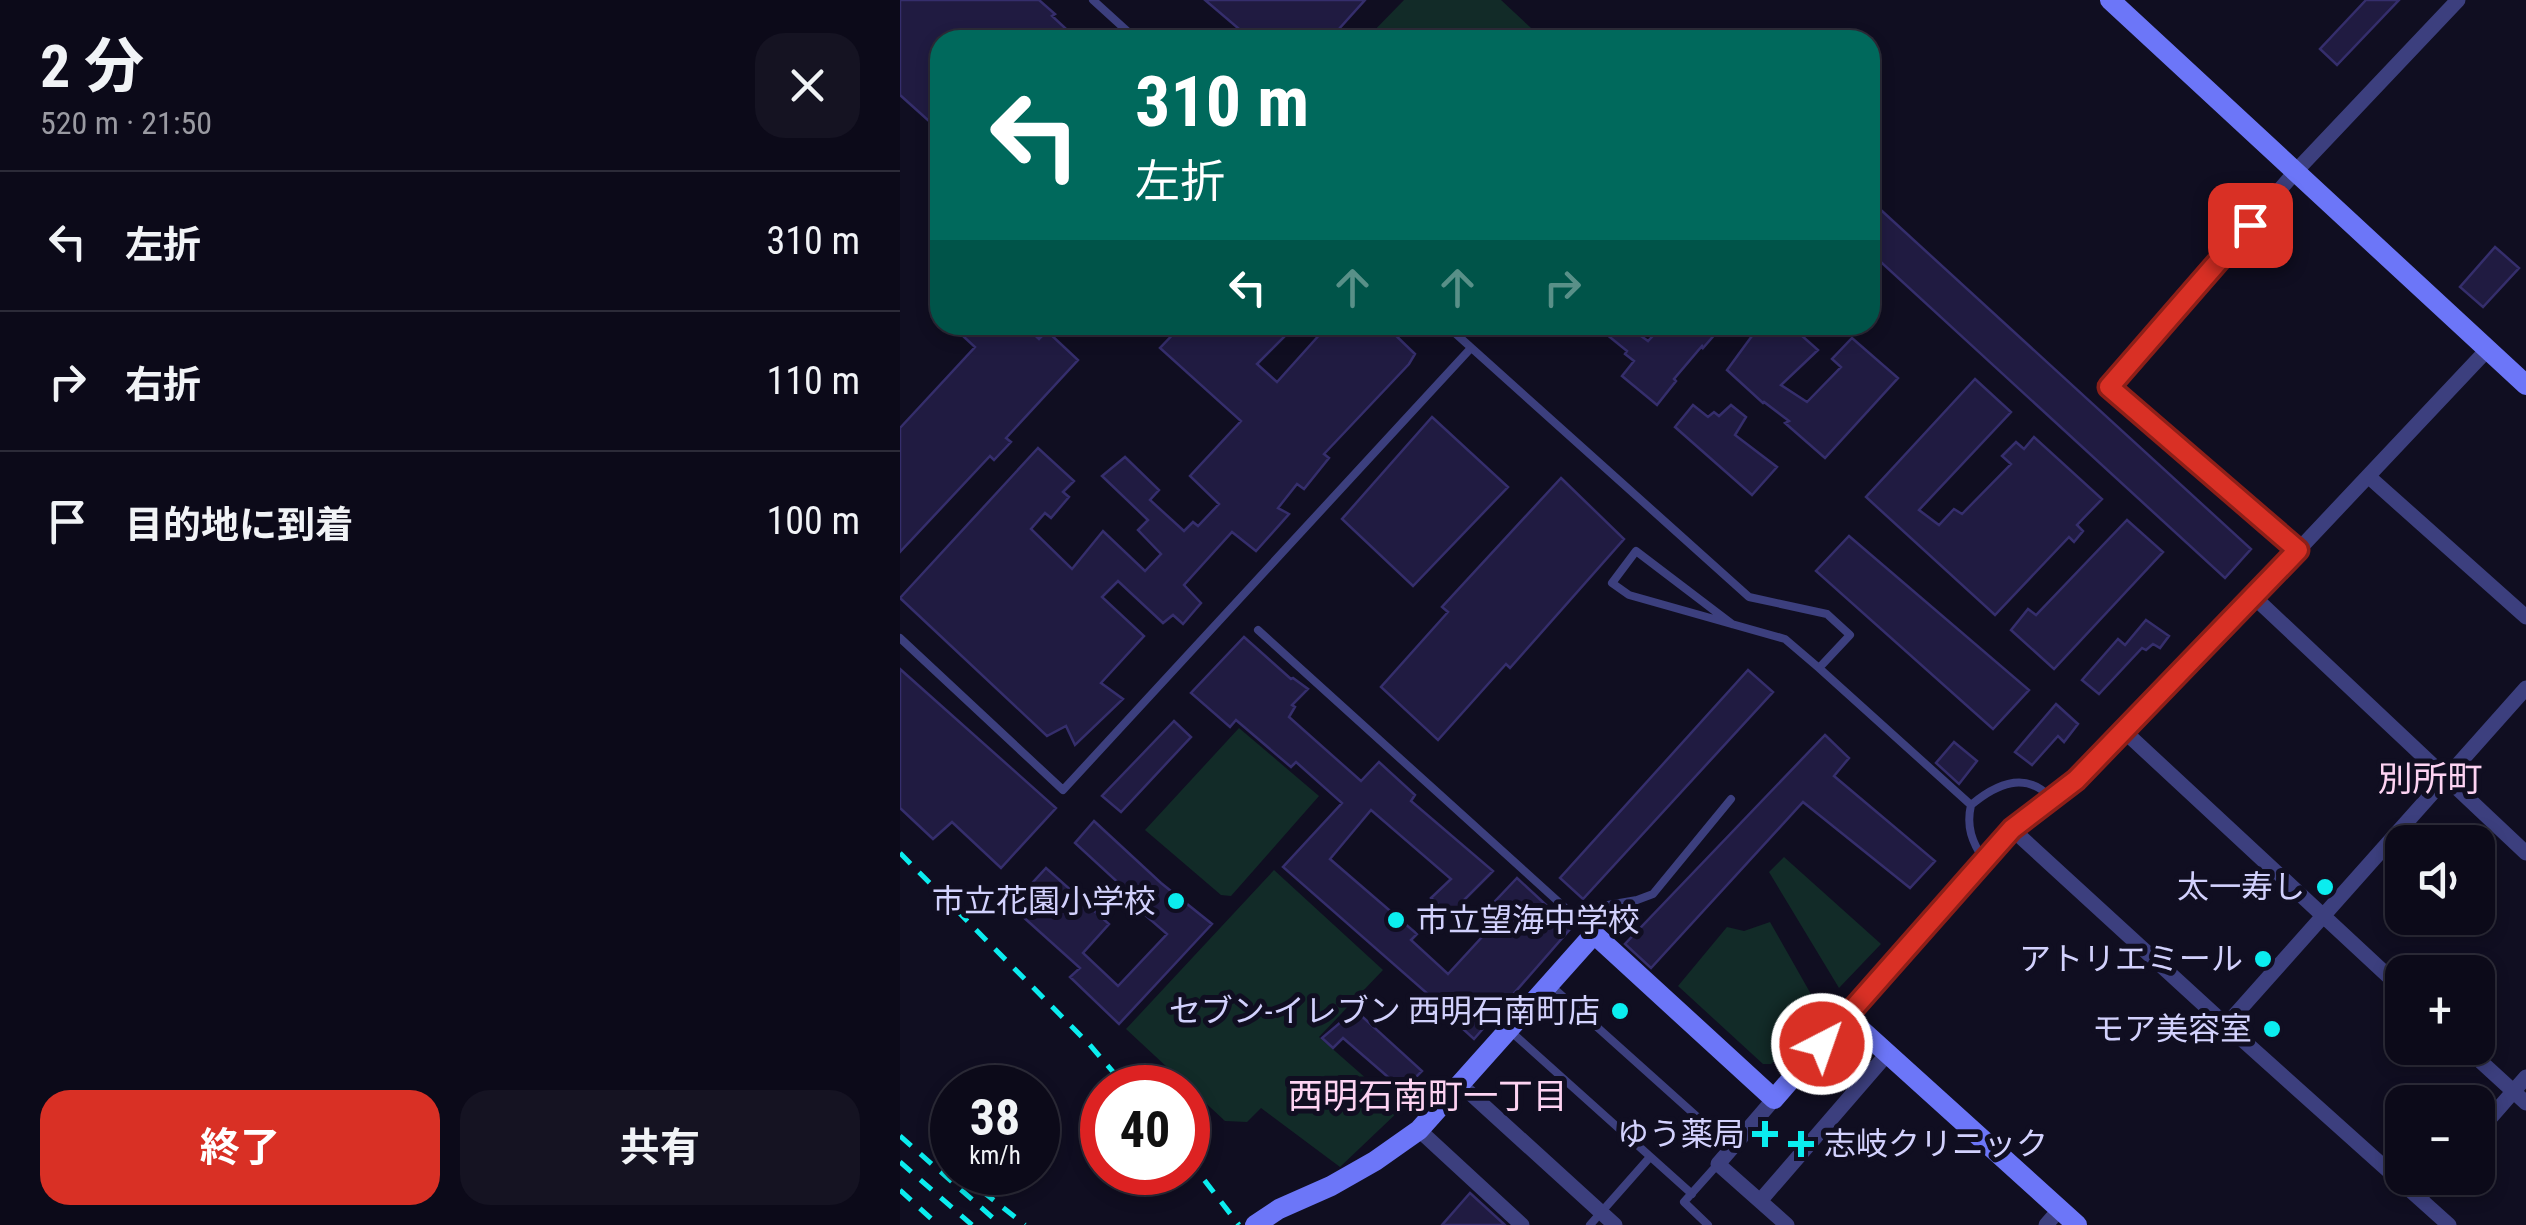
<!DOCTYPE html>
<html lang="ja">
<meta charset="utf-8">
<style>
:root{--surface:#0c0a19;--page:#151322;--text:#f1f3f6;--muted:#9a9aa2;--line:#2c2b38;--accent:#d93025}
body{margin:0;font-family:"Roboto Condensed","Noto Sans JP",sans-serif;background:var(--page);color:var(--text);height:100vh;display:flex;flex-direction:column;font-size:38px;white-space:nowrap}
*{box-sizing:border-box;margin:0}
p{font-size:32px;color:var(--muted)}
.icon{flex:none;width:55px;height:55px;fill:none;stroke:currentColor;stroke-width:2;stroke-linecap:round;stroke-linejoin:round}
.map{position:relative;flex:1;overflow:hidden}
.drawer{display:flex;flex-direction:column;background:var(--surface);width:900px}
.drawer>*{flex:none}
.hud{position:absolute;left:30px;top:30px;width:950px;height:305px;border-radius:30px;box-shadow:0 5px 15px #0003,0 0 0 2px var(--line);background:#00695c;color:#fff;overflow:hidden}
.tools{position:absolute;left:1485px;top:825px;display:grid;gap:20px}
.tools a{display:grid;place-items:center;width:110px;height:110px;border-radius:20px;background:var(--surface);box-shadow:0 5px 15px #0003,0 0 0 2px var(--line);font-size:50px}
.speed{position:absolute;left:30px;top:1065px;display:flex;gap:20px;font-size:50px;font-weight:700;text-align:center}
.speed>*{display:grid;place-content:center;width:130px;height:130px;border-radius:50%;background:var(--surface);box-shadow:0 5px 15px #0003,0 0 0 2px var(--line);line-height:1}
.speed small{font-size:25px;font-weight:400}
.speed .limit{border:15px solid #d22;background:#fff;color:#111}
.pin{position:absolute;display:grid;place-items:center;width:85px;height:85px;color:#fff;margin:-42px;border-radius:20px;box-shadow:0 5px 15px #0006}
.me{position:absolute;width:110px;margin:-55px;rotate:41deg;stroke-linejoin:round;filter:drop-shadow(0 0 8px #0008)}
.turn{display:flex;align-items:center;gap:35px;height:210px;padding:0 40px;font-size:45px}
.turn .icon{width:130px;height:130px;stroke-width:2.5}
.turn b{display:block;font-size:70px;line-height:85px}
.lanes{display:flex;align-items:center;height:95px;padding:0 40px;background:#0003;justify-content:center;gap:50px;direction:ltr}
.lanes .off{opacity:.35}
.round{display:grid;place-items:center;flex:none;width:105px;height:105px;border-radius:30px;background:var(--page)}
.overview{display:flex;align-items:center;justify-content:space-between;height:170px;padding:0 40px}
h1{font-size:60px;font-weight:700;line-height:75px}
.primary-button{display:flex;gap:20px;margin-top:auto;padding:20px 40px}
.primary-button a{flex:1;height:115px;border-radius:30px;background:var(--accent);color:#fff;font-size:40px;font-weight:700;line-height:115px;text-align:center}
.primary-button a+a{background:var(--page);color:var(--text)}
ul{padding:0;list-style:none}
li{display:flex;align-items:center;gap:30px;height:140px;padding:0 40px;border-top:2px solid var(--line)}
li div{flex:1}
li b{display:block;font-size:38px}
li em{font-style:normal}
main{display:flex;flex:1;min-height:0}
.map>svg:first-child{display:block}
.green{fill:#122b28}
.building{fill:#201b41;stroke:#352e6c;stroke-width:2.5}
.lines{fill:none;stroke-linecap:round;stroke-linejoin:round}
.lane{stroke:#3c3f7e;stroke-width:8}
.street{stroke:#3c3f7e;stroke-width:15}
.secondary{stroke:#6c76f8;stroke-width:20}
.rail{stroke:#0bedef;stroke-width:5;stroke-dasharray:15 12;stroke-linecap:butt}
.route-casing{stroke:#8d1f18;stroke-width:25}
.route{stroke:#d93025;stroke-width:18}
.poi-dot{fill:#0bedef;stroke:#100e21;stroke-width:4}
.labels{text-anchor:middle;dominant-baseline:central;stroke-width:10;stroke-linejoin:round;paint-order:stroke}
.poi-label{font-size:32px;fill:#d2d1fd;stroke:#100e21;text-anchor:end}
.neighbourhood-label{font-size:35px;fill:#fdd3f2;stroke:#100e21}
</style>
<main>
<section class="drawer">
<div class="overview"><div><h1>2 分</h1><p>520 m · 21:50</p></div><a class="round"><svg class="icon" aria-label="close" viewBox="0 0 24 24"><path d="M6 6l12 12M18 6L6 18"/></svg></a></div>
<ul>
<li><svg class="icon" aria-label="left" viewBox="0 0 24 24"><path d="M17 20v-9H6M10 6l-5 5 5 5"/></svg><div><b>左折</b></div><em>310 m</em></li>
<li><svg class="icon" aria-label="right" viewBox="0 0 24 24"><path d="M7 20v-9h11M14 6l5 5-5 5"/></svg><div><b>右折</b></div><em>110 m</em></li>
<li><svg class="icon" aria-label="arrive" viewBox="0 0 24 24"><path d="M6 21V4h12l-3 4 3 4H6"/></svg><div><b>目的地に到着</b></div><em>100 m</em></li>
</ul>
<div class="primary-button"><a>終了</a><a>共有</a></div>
</section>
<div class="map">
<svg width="1626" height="1225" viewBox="0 0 1626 1225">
<rect width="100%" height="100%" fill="#100e21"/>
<path class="green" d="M504,0H601L644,40H465Z
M339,728L419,796L331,896L321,895L245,830Z
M884,857L981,944L939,988L869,872Z
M374,870L483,970L419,1037L501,1109L440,1167L361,1108L347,1122L325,1121L226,1029Z
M870,922L920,1010L881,1055L871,1064H863L778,986L827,927L844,931Z"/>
<path class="building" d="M0,0H139L155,14L152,16L178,40H40V131L0,95Z
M305,0H465L429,40H352Z
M1466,0H1499L1437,65L1420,49Z
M970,200L1351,549L1325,578L970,252Z
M1595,247L1619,268L1583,307L1560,287Z
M51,325H124L139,339L147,331L178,360L106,438L111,442L94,460L90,456L0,552V428L75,347Z
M282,325H396L357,364L377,382L421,333L409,325H469L478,333L486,326L515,354L509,364L424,454L429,458L404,489L397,484L378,508L389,514L356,551L332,532L284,585L301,603L283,624L273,615L263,623L218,581L202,597L244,636L201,683L223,699L175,745L166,726L147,736L0,598L138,448L174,481L163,492L169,497L151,518L145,513L131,529L172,569L203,531L245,571L261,554L238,530L248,520L202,476L225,457L259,490L250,500L284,531L293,522L298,526L319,504L290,476L341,421L260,348Z
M695,325H726L748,341L763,325H823L803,348L802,346L774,379L776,381L757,405L722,376L734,361L725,354L727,351Z
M860,325H912L901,335L918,350L881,385L907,402L941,367L932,359L952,338L998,378L925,458L885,423L889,421L864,402L863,403L827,370Z
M1075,379L1111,412L1019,510L1039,525L1054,509L1062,514L1111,464L1102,456L1116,442L1124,449L1134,437L1202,499L1177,525L1183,531L1174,542L1169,537L1095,615L966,497Z
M793,405L808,417L814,412L819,416L831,405L846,417L835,435L877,467L852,495L775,427Z
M532,417L608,487L513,586L442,519Z
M661,478L724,539L610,668L606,664L538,740L481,687L548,612L542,607Z
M1227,520L1263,552L1154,669L1111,630L1128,609L1136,615Z
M949,536L1129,690L1093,729L916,571Z
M1246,620L1269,636L1260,648L1253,644L1246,650L1242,648L1199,694L1182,680L1218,639L1225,645Z
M344,637L391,679L393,678L408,689L392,705L395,707L389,717L461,781L479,762L515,795L511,801L593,871L564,900L567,903L554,918L531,898L551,879L471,810L430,859L517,934L511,940L548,974L593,925L582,915L617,878L671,928L574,1039L528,997L529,995L383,867L442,803L396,762L391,767L336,720L330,727L291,693Z
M0,669L156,808L101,868L52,822L33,839L0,808Z
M848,670L873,692L683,899L660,878Z
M1156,704L1178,724L1164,742L1158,736L1132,765L1115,752Z
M274,721L291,737L221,812L202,796Z
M925,735L949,758L934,776L1035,861L1010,888L903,802L751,968L725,944Z
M1054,742L1077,761L1059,784L1036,763Z
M194,821L261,883L312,924L219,1024L170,977L180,968L111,906L146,868L209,924L183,953L218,986L267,934L245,915L249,911L175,843Z
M455,1010L522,1071L503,1090L443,1038L433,1048L422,1038Z
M570,1193L605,1225H542Z"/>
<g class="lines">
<path class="lane" d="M193,0L237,40
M546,325L849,597L927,614L950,635L919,668L1071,805
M832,624L736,551L712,583L729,595L885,639L919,668
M358,630L694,934L708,905L737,900L753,894L831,799
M0,638L163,790L571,348
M1084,860C1072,842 1066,827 1071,805C1096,784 1126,770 1152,799
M649,984L832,1148
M609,1030L792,1194
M690,1225L750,1157
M808,1225L784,1202L818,1164"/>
<path class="street" d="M1468,476L1626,617
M1398,550L1209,387L1396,171L1558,0
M1354,597L1626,853
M1224,731L1502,989
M1112,829L1326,1025L1549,1225
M946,1016L1112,829L1176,780L1354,597L1587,350
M1326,1025L1626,688
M1566,1048L1626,1103
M560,1084L715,1225
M874,1099L818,1164L887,1225
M519,1130L622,1225
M1578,1132L1626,1077
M1519,1198L1537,1178
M860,1201L988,1053
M1146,1225L1159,1210"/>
<path class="secondary" d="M1210,0L1626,385
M355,1225L379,1209L431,1186L475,1161L519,1130L694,934L874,1099L946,1016L1177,1225"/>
<path class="rail" d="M0,853L189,1044L227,1088
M0,1136L101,1225
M288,1159L339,1225
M0,1162L72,1225
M0,1190L38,1225
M82,1191L125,1225"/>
</g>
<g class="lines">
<defs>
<path id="route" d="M922,1044L1112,829L1176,780L1398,550L1209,387L1350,225"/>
</defs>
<use href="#route" class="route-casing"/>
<use href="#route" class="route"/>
</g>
<g class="poi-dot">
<circle cx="1425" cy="887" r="10"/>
<circle cx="276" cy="901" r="10"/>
<circle cx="496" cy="920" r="10"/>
<circle cx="1363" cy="959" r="10"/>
<circle cx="720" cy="1011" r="10"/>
<circle cx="1372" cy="1029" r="10"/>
<path d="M860 1119h10v10h10v10h-10v10h-10v-10h-10v-10h10z"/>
<path d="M896 1129h10v10h10v10h-10v10h-10v-10h-10v-10h10z"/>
</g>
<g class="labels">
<g class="poi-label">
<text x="1405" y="887">太一寿し</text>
<text x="256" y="901">市立花園小学校</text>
<text x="516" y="920" text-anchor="start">市立望海中学校</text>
<text x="1343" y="959">アトリエミール</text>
<text x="700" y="1011">セブン-イレブン 西明石南町店</text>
<text x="1352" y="1029">モア美容室</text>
<text x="845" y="1134">ゆう薬局</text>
<text x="924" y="1144" text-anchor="start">志岐クリニック</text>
</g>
<g class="neighbourhood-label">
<text x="1530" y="779">別所町</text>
<text x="528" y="1096">西明石南町一丁目</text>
</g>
</g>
</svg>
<div class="tools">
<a><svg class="icon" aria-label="sound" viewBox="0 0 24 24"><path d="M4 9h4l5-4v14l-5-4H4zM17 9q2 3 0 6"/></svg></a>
<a>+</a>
<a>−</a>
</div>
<div class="speed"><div>38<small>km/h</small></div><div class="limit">40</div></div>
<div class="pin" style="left:1350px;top:225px;background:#d93025"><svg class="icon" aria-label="arrive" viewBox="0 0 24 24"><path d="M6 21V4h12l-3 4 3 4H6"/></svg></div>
<svg class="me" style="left:922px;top:1044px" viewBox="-20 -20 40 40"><circle r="17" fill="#d93025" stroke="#fff" stroke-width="3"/><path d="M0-11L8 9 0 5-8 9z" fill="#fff"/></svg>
<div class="hud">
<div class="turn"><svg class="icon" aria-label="left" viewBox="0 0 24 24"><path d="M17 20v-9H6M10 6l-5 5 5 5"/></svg><div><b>310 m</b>左折</div></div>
<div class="lanes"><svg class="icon" aria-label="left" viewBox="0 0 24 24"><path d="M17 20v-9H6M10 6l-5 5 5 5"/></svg><svg class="icon off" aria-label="ahead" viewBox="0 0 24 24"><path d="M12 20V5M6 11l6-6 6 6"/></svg><svg class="icon off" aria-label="ahead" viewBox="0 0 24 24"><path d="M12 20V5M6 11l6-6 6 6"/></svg><svg class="icon off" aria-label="right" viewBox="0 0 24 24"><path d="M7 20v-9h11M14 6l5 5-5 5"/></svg></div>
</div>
</div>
</main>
